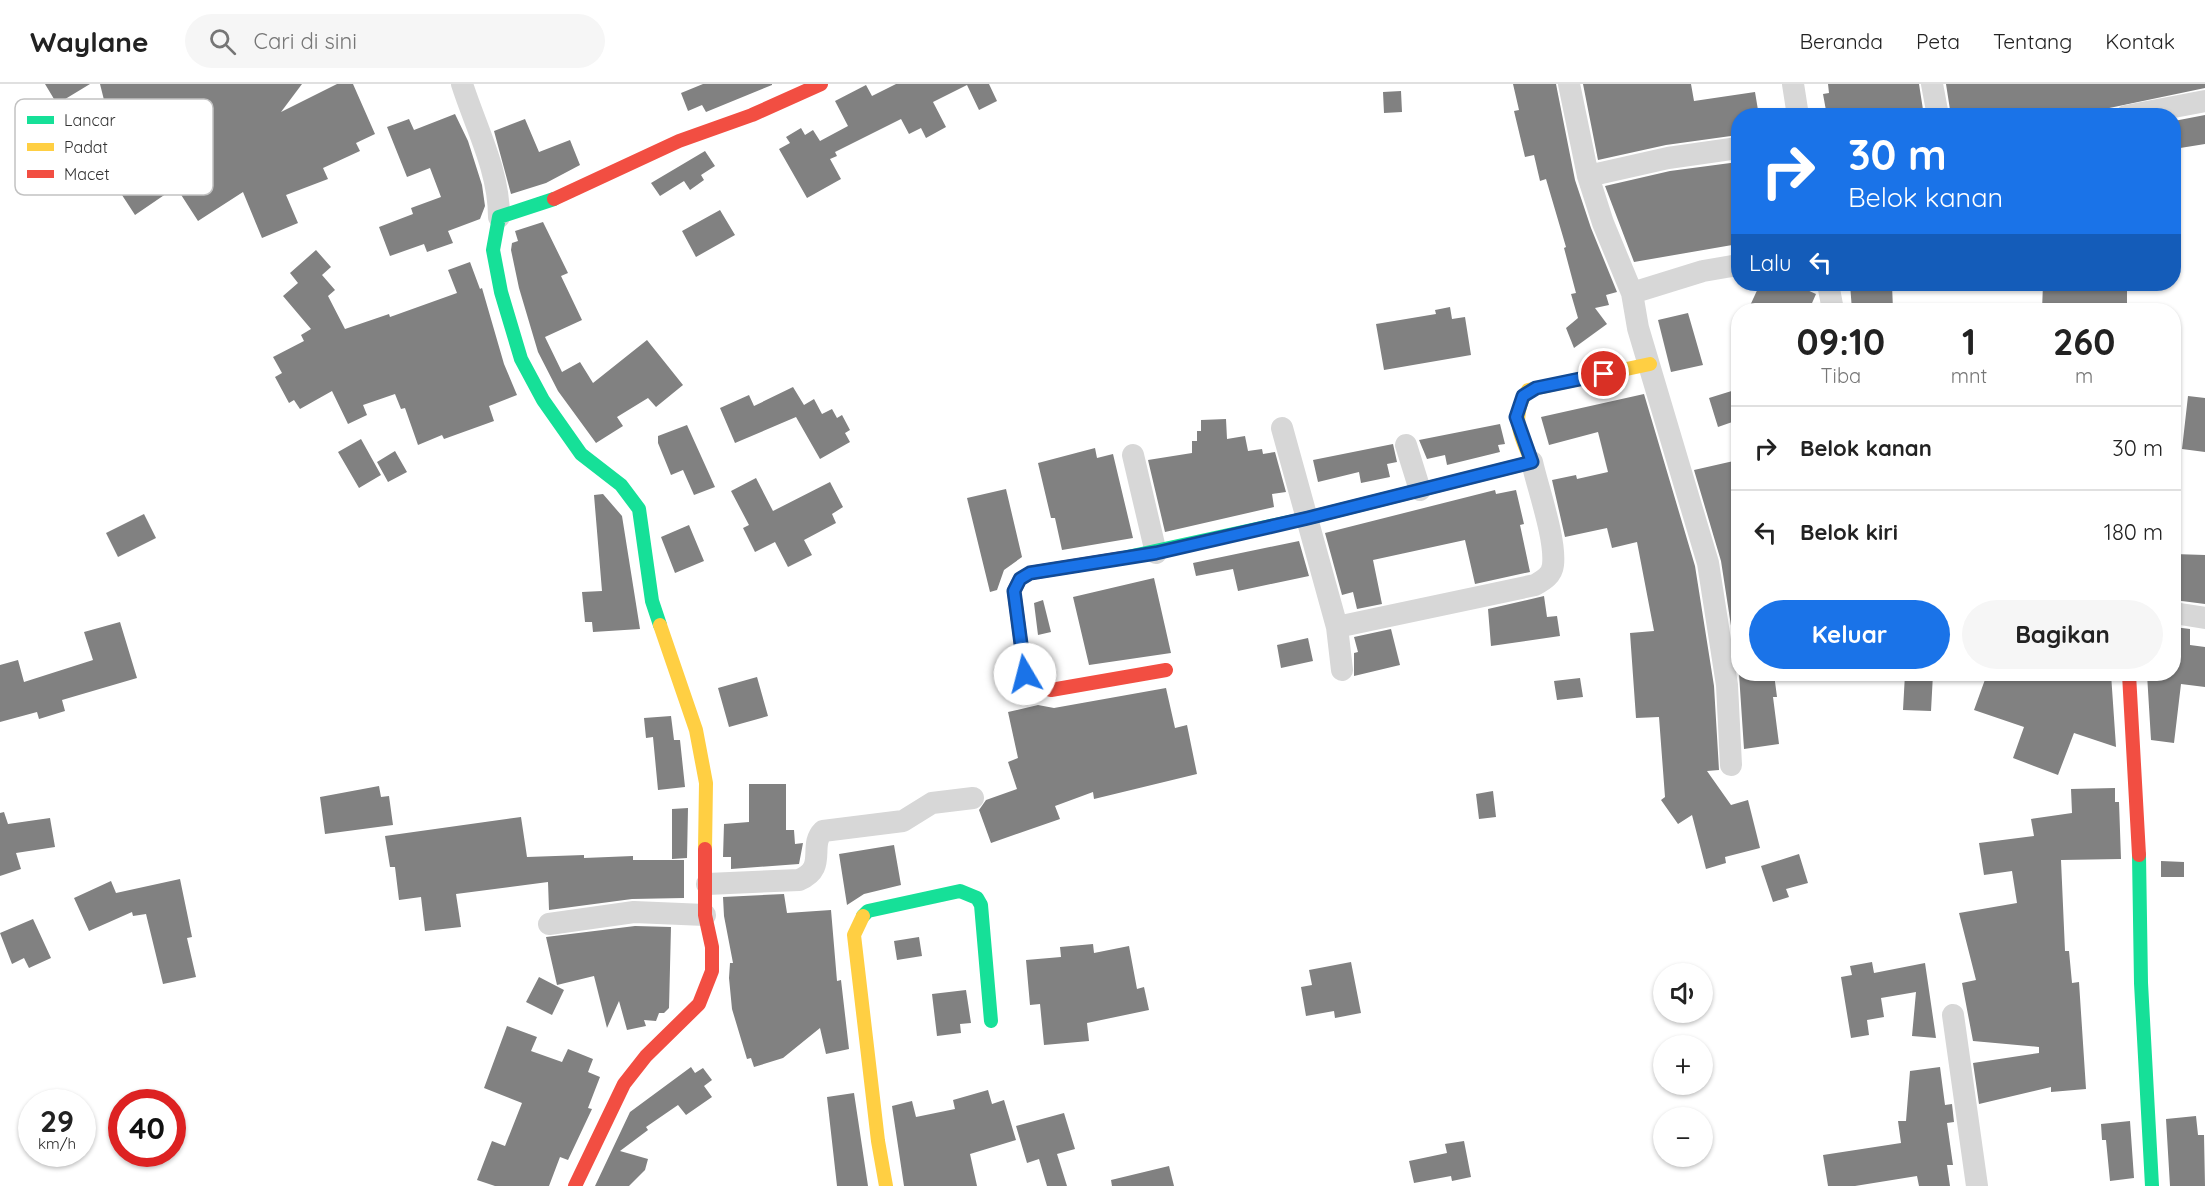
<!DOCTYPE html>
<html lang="id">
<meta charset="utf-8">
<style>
:root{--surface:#fff;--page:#f6f6f6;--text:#222;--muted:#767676;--line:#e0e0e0;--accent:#1a73e8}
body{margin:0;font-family:Quicksand,sans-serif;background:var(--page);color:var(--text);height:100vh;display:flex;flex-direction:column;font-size:22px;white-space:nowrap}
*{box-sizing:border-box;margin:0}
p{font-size:20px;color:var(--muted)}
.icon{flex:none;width:33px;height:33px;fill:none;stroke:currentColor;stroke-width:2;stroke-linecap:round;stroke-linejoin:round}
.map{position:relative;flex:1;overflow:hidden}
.drawer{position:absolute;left:1731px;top:219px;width:450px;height:378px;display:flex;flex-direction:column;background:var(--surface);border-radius:24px;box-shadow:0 2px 4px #0004}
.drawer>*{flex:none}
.top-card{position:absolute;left:1731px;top:24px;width:450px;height:183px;border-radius:24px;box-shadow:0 2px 4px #0004;background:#1a73e8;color:#fff;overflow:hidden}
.controls{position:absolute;left:1653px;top:879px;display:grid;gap:12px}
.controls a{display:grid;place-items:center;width:60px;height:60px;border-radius:50%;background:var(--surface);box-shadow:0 2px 4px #0004;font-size:30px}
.speed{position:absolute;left:18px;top:1005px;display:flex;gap:12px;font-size:30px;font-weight:700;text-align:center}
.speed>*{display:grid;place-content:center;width:78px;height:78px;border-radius:50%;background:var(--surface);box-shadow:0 2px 4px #0004;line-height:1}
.speed small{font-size:15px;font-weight:400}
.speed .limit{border:9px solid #d22;background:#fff;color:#111}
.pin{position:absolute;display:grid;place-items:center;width:51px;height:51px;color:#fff;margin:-26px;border:3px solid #fff;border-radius:50%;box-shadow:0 2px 6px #0007}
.me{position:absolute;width:66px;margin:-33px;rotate:352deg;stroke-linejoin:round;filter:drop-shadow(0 0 4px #0008)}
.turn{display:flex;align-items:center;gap:21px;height:126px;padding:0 18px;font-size:27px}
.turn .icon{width:78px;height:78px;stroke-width:2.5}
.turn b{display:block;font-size:42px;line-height:51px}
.then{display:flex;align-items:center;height:57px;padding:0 18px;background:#0003;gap:12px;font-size:22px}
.eta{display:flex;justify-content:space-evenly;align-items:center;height:102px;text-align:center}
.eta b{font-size:36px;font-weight:700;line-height:42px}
.button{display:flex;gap:12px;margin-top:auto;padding:12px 18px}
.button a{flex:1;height:69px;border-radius:36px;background:var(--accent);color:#fff;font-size:24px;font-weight:700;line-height:69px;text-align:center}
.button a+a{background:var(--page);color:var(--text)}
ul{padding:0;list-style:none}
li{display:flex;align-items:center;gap:18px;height:84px;padding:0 18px;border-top:2px solid var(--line)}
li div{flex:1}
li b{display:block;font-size:22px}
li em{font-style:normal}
header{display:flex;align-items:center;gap:36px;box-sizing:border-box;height:84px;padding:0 30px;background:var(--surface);border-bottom:2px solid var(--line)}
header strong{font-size:28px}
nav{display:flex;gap:33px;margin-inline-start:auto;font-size:21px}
.search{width:420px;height:54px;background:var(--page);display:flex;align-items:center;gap:15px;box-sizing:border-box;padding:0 21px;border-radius:33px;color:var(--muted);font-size:22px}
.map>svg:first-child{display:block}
.building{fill:#818181}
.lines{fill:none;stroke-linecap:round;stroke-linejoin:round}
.street{stroke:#d7d7d7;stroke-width:22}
.fast{stroke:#16e098;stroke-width:14}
.slow{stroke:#ffcf43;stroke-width:14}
.jam{stroke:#f24e42;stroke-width:14}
.route-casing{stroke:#114b97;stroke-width:15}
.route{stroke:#1a73e8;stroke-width:10}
.key{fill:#fff;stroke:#c2c2c2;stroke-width:1.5}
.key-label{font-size:16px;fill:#333}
</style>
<header>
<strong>Waylane</strong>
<div class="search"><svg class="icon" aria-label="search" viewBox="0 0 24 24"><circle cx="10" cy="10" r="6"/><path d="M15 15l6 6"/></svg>Cari di sini</div>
<nav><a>Beranda</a><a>Peta</a><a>Tentang</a><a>Kontak</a></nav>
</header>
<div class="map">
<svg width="2205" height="1102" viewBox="0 0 2205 1102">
<rect width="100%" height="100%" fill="#fff"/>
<path class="building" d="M45,0H90L57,20Z
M100,0H302L281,28L337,0H353L375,50L356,59L360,67L323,84L328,95L286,111L298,139L262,154L243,108L198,137L176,103L135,131L107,88L103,90L90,67L99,63L91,47L104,40L100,32L107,28Z
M703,0H772V1L706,28L702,21L688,27L681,9Z
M896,0H989L997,17L979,26L967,1L933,18L946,43L926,54L921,44L909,50L901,35L835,68L837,72L830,75L841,95L807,114L779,65L790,59L786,53L801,44L805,51L813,46L820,57L848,42L835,17L866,1L872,12Z
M1513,0H1556L1575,96L1591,144L1617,208L1606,211L1609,221L1595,224L1607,240L1574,264L1566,244L1578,234L1571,210L1576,209L1564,164L1566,163L1546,95L1540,97L1534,71L1525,73L1514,27L1519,26Z
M1583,0H1691L1694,17L1755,8L1759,32H1738V51L1666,61L1598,76Z
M1828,0H1919L1924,32H1827L1823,10L1829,9Z
M1946,0H2205V4L2071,32H1951Z
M1401,7L1402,28L1384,29L1383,8Z
M455,30L468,57L482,101L485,122L480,135L448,147L453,159L427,168L424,160L390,172L379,143L413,130L411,124L441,113L430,84L407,93L387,43L409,35L414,46Z
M2205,31V60L2174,65V37Z
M525,35L539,68L570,56L580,81L546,99L511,110L494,47Z
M705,67L715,82L701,91L704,96L690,106L684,97L660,112L651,99Z
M1738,78V160L1634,178L1605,102L1670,87Z
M720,126L735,151L696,173L682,147Z
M543,138L568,189L561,192L582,236L545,253L562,288L580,278L593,299L647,256L683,301L656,323L648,314L617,333L623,342L596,359L558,307L538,268L519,204L511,166L512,159L518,157L515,147Z
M316,166L331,183L322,191L335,206L328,212L345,245L389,230L390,233L457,209L448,186L470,178L480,205L482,204L504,280L517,311L489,322L494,337L444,355L442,351L418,361L405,324L401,325L395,310L363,321L367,331L348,340L332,307L300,325L294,316L289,319L275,293L282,289L273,273L304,257L301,251L311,245L283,212L298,199L290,189Z
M1760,200H1794L1816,210L1809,226H1748Z
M1850,200H1892L1893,226H1852Z
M2043,200H2127V226H2042Z
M1450,223L1452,235L1465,233L1471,271L1384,286L1376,240L1436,230L1435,226Z
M1688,229L1703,281L1671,288L1658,236Z
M793,303L804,321L814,315L822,330L832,325L837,334L842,331L850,346L845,349L850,358L820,375L796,333L735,359L720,324L749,311L754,322Z
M1738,305V336L1718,343L1709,314Z
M1644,310L1695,482L1714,602L1719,686L1707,687L1731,721L1748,716L1760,764L1725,773L1726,779L1706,785L1692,731L1678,740L1661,716L1665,713L1659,633L1636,634L1630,549L1654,547L1637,458L1612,464L1607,444L1565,453L1552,396L1576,391L1577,395L1608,388L1598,348L1549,361L1541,333Z
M2188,312L2205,314V368L2182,365Z
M1226,335L1227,355L1245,352L1248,367L1262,365L1263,370L1275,368L1286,408L1272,410L1274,423L1165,448L1148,376L1192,369V357H1197V347H1201V336Z
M1500,340L1505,360L1498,361L1500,368L1447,381L1445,371L1427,375L1419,356Z
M687,341L715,403L694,411L683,386L671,391L658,359V352Z
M361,355L381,391L359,404L338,368Z
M1393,360L1397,378L1387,380L1390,393L1361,399L1359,388L1318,398L1313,376Z
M1095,364L1097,374L1113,370L1133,454L1062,466L1055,434H1051L1038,379Z
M395,367L407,388L388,398L377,378Z
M1738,376V416L1735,417L1738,436V587L1721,477L1694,386Z
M756,394L773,427L830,398L843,423L832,430L836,439L804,456L812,471L788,483L775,458L755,468L743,444L749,441L731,407Z
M1006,405L1022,473L1004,486L997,506L990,508L967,414Z
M1495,406L1496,410L1516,406L1524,440L1520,441L1530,488L1475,500L1465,456L1373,476L1382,520L1357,525L1353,508L1342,511L1325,449Z
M603,410L622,432L640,545L593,548L592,538H585L582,508L602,507L594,411Z
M144,430L156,454L118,473L106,449Z
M689,441L704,477L675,489L661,453Z
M1299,457L1309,492L1238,507L1233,485L1196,492L1193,479Z
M2174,470L2205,471V520L2174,516Z
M1154,494L1171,569L1089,581L1073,513Z
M1544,512L1547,533L1557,532L1560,552L1491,562L1488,525Z
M1043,516L1051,548L1038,551L1034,519Z
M120,538L137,594L62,616L65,627L39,635L37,628L0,638V581L18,576L24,598L93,576L84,548Z
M2174,543L2190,545V561L2205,563V603L2181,600L2174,659L2151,656L2147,590H2174Z
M1391,545L1400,581L1354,592V569L1358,568L1354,553Z
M1308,554L1313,577L1281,584L1277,561Z
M1739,590H1774L1777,613H1773L1779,660L1744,665Z
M1905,590H1933L1931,627L1903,626Z
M1987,590H2111L2116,663L2074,649L2058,691L2013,674L2024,643L1974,626Z
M757,593L768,632L729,643L718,604Z
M1580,594L1583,613L1557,616L1554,597Z
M1166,604L1175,644L1187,641L1197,690L1094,715L1093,708L1055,722L1060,735L991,759L979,726L986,716L1017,705L1008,678L1018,674L1008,628L1038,621L1054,624Z
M671,632L674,656H680L685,703L658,706L653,653L646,654L644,634Z
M749,700H786V746H794L795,760L803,759L799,780L731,785V773H723L724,740L749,738Z
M379,702L381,713L389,712L393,741L325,750L320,713Z
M2115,704V718H2119L2121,775L2061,776L2065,867H2069L2072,899L2079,898L2086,1005L2051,1008V1003L1979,1020L1973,979L2039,969V963L1973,957L1962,899L1976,896L1959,829L2017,819L2012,787L1984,791L1979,759L2034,752L2031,735L2072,729L2071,705Z
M1493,707L1496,733L1479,735L1476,710Z
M688,724L687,774L672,775V725Z
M4,728L8,740L50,734L55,763L16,769L21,785L0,792V729Z
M521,733L527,773L584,771V774L633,772V776H684V814L632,815L549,826L548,798L456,810L461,843L425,847L421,813L399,816L395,783H390L385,752Z
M894,761L901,801L864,810L847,821L839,770Z
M1799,770L1808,799L1786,805L1789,813L1773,818L1761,782Z
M2161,777L2184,778V793H2161Z
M180,795L192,853L187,854L196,893L163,900L146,830L133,832L132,828L89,847L74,814L111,797L116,809Z
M784,810L787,829L831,826L837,897L841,896L849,965L826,970L820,944L783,974L754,983L751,974L747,975L732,925L729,894L730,879H733L724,832L723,813Z
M33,835L51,874L29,884L24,874L12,880L0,849Z
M635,842L671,843L669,924L664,929H659L656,937L644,936L646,942L627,946L619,917L607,944L594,892L557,901L546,853Z
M919,853L922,872L897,876L894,857Z
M1093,860L1094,869L1129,862L1137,905L1144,903L1149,926L1087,939L1089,957L1044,961L1040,920L1030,921L1026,876L1061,873L1060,863Z
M1351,878L1361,929L1335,934L1334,927L1306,932L1301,903L1312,901L1309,886Z
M1872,878L1874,889L1925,879L1936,954L1912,952L1916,908L1881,914L1884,933L1867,936L1869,951L1851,954L1841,893L1852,891L1850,882Z
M539,893L564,906L552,931L526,918Z
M966,906L971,939L960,940L961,949L937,952L932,910Z
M507,942L537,953L531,967L562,978L568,965L593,975L588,988L600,993L588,1024L592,1025L568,1076L560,1073L549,1102H495L477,1096L492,1057L505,1062L522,1019L484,1004Z
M691,983L695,989L703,984L712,996L704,1002L712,1013L686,1031L678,1021L646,1043L648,1046L620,1067L648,1075L645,1086L629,1102H595L630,1028Z
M1940,983L1945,1021L1952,1020L1954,1038L1947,1039L1953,1081H1947L1950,1102H1919L1917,1092L1855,1102H1828L1823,1071L1901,1059L1898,1037H1906L1910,987Z
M988,1006L992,1020L1004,1016L1016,1056L970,1070L977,1102H904L892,1022L912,1017L916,1033L955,1025L953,1016Z
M854,1009L868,1102H837L827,1013Z
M1064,1029L1075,1065L1057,1070L1067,1102H1047L1039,1075L1027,1079L1016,1042Z
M2196,1032L2198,1051H2204L2205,1102H2170L2166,1035Z
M2130,1037L2134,1094L2110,1097L2106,1056H2102L2101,1040Z
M1464,1057L1471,1093L1452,1097L1451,1092L1414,1099L1409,1077L1447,1069L1445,1060Z
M1169,1082L1174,1102H1112L1111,1096Z"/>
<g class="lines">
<path class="street" d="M462,0C476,44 499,86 499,133
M1569,0L1588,92L1603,139L1632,209L1638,244L1708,479L1727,601L1731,681
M1793,0L1798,32
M1932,0L1938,32
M2126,32L2205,17
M1588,92L1668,74L1738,64
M1828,200L1833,226
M1632,209L1703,187L1738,181
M1282,344L1337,543L1342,586
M1406,361L1420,406
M1133,371L1156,469
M2174,529L2205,534
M1337,543L1535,501C1544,496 1552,491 1553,481C1556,455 1538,405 1532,378
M707,800L799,796C828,784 808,762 823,747L903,737L932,719L973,714
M549,840L634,828L705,831
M1953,931L1977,1102"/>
<path class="fast" d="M554,115L499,133L493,166L501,208L521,275L543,316L581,370L621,401L639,425L652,517L660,541
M1123,474L1308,434L1440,401
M2139,771L2141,899L2152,1102
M863,832L868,827L960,807L977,814L981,821L991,937"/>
<path class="slow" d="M1440,401L1532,378C1520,353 1510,331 1528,306L1650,280
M660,541L696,646L706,699L705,765
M863,832L854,851L878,1057L886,1102"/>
<path class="jam" d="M554,115L679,57L752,31L821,0
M1123,474L1030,489L1020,495L1014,507L1025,590L1040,603L1051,606L1166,586
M2129,590L2139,771
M575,1102L624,1000L646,972L699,920L712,887V863L705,831V765"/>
</g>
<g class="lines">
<defs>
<path id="route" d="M1025,590L1014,507L1020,495L1030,489L1156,469L1308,434L1532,378L1516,333L1523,312L1536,304L1604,290"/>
</defs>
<use href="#route" class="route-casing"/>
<use href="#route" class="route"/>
</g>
<rect x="15" y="15" width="198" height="96" rx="9" class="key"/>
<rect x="27" y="32" width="27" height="8" fill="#16e098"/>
<rect x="27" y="59" width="27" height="8" fill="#ffcf43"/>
<rect x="27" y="86" width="27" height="8" fill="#f24e42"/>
<g class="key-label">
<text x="64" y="42">Lancar</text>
<text x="64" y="69">Padat</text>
<text x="64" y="96">Macet</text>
</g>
</svg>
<div class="controls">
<a><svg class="icon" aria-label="sound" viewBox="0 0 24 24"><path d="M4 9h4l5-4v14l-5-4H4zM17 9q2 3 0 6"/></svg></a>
<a>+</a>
<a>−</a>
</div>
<div class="speed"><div>29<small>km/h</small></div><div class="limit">40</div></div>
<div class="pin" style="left:1604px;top:290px;background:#d93025"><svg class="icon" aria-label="arrive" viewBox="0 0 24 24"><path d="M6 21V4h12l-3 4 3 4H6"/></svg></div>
<svg class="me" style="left:1025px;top:590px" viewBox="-20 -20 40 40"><circle r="19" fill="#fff"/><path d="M0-13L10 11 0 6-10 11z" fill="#1a73e8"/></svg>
<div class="top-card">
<div class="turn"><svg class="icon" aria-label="right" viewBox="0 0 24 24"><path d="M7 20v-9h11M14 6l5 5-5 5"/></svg><div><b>30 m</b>Belok kanan</div></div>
<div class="then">Lalu<svg class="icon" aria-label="left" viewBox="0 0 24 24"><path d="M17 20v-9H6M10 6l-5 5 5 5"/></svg></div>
</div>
<section class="drawer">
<div class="eta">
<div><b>09:10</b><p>Tiba</p></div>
<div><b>1</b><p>mnt</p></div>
<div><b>260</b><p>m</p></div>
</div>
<ul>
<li><svg class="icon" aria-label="right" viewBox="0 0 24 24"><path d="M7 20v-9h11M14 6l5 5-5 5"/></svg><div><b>Belok kanan</b></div><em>30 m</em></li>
<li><svg class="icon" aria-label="left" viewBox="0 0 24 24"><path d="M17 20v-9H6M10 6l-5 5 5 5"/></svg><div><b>Belok kiri</b></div><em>180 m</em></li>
</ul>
<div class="button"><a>Keluar</a><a>Bagikan</a></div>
</section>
</div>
